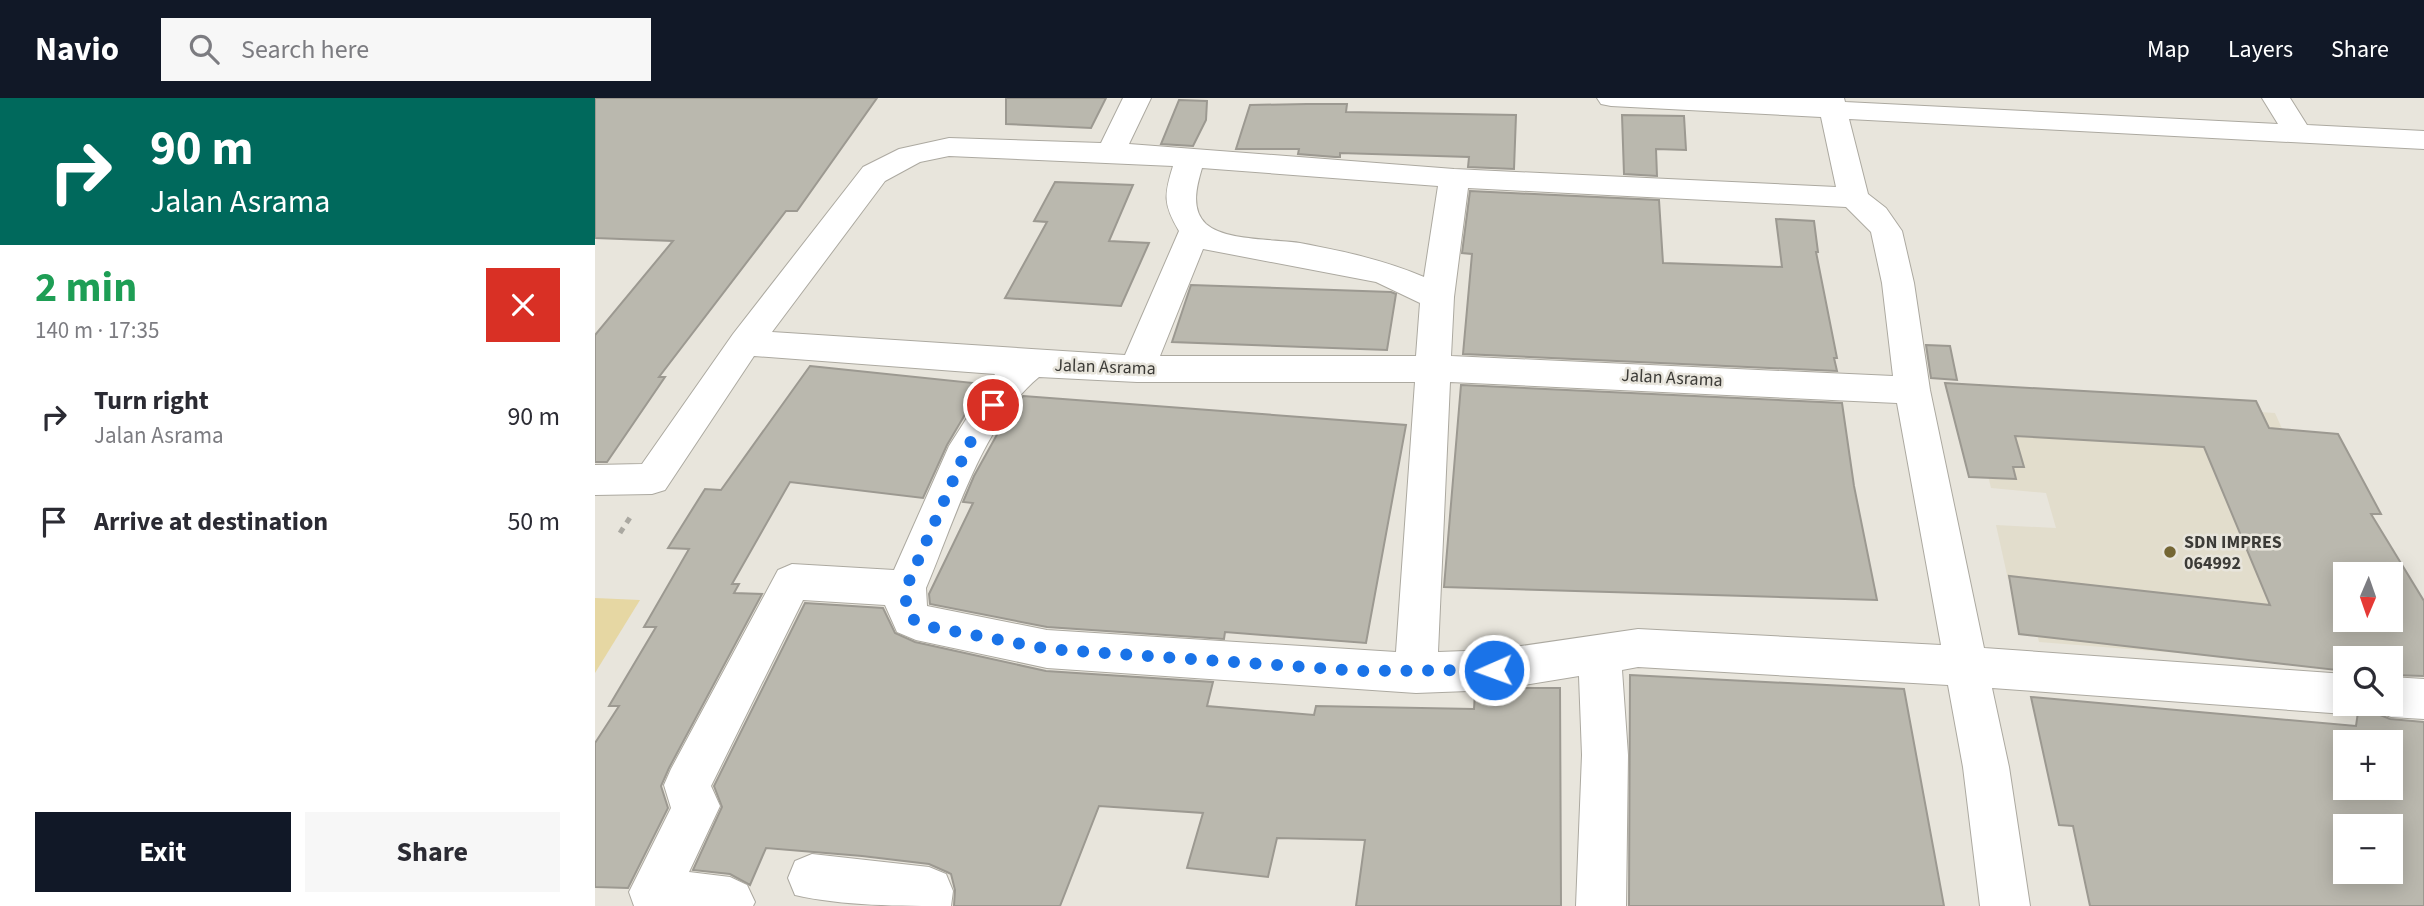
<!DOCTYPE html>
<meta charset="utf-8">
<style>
:root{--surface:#fff;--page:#f7f7f7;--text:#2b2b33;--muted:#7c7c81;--accent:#111827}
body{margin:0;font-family:"Source Sans 3",sans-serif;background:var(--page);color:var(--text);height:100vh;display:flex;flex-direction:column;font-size:26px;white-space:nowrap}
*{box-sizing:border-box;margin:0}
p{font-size:23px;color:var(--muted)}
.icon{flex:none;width:38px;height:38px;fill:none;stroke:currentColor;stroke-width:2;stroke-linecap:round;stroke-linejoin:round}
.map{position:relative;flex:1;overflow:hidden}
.drawer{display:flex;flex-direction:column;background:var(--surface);width:595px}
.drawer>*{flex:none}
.top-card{background:#00695c;color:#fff;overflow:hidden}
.needle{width:46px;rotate:182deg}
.tools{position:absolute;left:1738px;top:464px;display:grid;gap:14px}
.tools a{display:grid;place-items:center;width:70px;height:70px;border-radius:0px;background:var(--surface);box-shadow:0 4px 18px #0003;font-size:35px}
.pin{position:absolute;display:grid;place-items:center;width:60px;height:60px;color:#fff;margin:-30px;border:4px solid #fff;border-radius:50%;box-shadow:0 2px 7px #0007}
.me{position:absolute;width:77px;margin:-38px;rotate:268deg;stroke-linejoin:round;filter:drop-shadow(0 0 5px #0008)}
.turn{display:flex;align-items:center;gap:24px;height:147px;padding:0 35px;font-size:32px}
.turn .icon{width:91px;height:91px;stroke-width:2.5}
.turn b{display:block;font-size:49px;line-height:60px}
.round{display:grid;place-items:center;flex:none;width:74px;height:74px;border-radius:0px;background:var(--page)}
.summary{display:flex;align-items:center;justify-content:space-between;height:119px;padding:0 35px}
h1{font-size:42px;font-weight:700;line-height:52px;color:#1e9e55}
.primary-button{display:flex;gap:14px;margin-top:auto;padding:14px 35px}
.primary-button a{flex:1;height:80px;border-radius:0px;background:var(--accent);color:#fff;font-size:28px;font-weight:700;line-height:80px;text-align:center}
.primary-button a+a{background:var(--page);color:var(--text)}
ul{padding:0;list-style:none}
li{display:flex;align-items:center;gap:21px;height:105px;padding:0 35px}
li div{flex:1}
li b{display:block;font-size:26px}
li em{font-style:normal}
header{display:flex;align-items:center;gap:42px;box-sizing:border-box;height:98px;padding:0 35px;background:var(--accent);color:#fff}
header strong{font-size:33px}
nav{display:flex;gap:38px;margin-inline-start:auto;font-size:24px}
.search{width:490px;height:63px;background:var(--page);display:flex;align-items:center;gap:18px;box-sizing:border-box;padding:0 24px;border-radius:0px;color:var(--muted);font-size:26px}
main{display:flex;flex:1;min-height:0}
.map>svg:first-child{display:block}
.built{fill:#e2ddcc}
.green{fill:#e6d7a3}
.building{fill:#bab8ae;stroke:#9c9991;stroke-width:2;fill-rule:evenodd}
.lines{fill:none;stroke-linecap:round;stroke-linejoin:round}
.minor-casing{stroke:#aca9a0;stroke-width:2}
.path{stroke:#aaa8a1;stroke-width:5;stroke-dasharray:6 6;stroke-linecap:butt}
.minor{fill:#fff;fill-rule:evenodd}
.route{stroke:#1a73e8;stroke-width:12;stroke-dasharray:0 21.6}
.poi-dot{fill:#746633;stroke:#e8e5dc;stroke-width:2.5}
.labels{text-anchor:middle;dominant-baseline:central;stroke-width:5;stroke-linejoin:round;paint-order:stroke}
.street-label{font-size:18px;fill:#3c3b37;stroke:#e8e5dc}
.poi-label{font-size:18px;font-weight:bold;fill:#3c3b37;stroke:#e8e5dc;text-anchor:start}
</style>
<header>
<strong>Navio</strong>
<div class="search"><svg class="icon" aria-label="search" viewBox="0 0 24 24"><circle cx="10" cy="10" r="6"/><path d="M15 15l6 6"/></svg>Search here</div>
<nav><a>Map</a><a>Layers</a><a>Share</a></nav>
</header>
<main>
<section class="drawer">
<div class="top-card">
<div class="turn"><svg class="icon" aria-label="right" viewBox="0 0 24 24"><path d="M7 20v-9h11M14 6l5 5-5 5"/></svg><div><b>90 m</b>Jalan Asrama</div></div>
</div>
<div class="summary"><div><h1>2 min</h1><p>140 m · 17:35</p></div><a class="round" style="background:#d93025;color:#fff"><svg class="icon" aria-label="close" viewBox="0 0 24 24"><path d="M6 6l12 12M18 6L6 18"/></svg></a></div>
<ul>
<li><svg class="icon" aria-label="right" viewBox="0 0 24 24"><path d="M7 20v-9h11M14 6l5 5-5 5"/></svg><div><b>Turn right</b><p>Jalan Asrama</p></div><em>90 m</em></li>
<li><svg class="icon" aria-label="arrive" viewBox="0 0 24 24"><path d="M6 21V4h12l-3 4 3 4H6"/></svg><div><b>Arrive at destination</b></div><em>50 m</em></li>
</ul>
<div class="primary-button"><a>Exit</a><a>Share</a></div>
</section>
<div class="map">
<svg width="1829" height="808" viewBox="0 0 1829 808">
<rect width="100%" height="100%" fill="#e8e5dc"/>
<path class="built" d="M1388,296L1680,315L1753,476H1750V522H1773L1791,560H1750V568L1444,544L1430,483L1413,481L1401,427L1461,430L1451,395L1396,390L1385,344Z"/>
<path class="green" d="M0,500L45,502L0,575Z"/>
<path class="building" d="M0,0H282L202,113H191L64,279H70L12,364H0V237L78,143L0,140Z
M411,0H511L496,30L411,26Z
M584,2L612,3L611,22L598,48L566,46Z
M712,6H752L751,14L921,17L919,71L873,69L874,59L745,55V59H740L703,56L704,51H641L655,7Z
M1027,17L1089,18L1091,52L1061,51L1062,78L1029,76Z
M460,84L538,87L514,143L554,145L526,208L410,200L452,124L439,123Z
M875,93L1064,102L1068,165L1187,169L1181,121L1219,123L1223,154H1221L1242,260H1239L1242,273L868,256L877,156L867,155Z
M596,187L796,194L801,196L792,252L577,244Z
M1331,247L1355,248L1362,282L1336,280Z
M215,268L388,286L352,347L328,400L195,384L137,486H144L139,495L167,496L74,670L66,688L73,710L33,790L0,789V645L24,608H14L61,529H49L94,451L73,450L110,391L126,392Z
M1350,285L1661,303L1674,330L1743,336L1786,416H1776L1829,503V578L1796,577V560H1750V573L1424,536L1414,478L1675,507L1609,349L1420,338L1429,369H1418L1421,381L1374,379ZM1750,476H1796V522H1750Z
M866,287L1247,305L1259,388L1282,502L849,489Z
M428,298L811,327L771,545L630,534L629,541L452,529L335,506L334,496L378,405L368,404L379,378L409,324Z
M210,505L288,510L300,535L320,544L451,573L618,584L612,608L719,617L721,608L879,611L880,595L930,590H965L966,808H761L770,742L682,740L673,779L592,770L608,715L504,708L465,808H359L360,792L356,776L352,774L334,766L267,758L171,750L155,787L135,776L98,772L127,709L119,688Z
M1035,577L1309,591L1349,808H1034Z
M1436,599L1761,628L1763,614L1774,606L1780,615L1795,621L1829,624V808H1495L1478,728L1464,727ZM1750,644H1796V690H1750ZM1750,728H1796V774H1750Z"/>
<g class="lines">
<defs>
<path id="minor" d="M528,0H556L534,46L859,71L1241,89L1226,19L1016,8L1006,6L1002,0H1249L1250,4L1683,26L1667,0H1695L1712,27L1829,33V51L1254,21L1273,96L1291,110L1307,133L1319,185L1335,292L1389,550L1750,576V606H1768L1765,610L1750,616L1397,590L1414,669L1435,808H1385L1368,669L1353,587L1043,569L1027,572L1033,657L1031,808H981L987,657L984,578L899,592L821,595L452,570L321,542L302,534L290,507L208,502L116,688L125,708L94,774L135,779L152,787L160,804L158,808H39L34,794L76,710L69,687L76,671L183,472L197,466L299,472L354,348L400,276L159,258L70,392L57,396L0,397V367L47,366L138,236L268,69L304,51L354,40L506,45ZM354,58L578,68C569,97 568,106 584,133L530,257L177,234L290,83L325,64ZM607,70L843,88L829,179C790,162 747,153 705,145C680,141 630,143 611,126C595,111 602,87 607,70ZM873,90L1251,109L1276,134L1287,185L1298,278L856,258L859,199ZM608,151L781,184L825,205L821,258H565ZM444,279L542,284H820L801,554L452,532L332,508L331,490C360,422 387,326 444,279ZM855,284L1302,305L1346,547L1043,531L899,552L843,554Z
M1796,579L1829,581V621L1796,619L1781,613L1777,606H1796Z
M217,756L334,769L351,776L358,793L356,808C306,808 247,808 200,797L193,780L200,763Z"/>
</defs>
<use href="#minor" class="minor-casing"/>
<path class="path" d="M25,435L36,418"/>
<use href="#minor" class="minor"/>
</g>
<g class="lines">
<path class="route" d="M398,307L373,348L311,490V510L317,521L336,529L453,551L766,573L899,572"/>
</g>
<circle class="poi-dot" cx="1575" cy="454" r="7"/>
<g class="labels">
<g class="street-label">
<text transform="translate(510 269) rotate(2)">Jalan Asrama</text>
<text transform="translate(1077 280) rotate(3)">Jalan Asrama</text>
</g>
<g class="poi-label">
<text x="1589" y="444">SDN IMPRES<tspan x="1589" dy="21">064992</tspan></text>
</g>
</g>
</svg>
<div class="tools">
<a><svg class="needle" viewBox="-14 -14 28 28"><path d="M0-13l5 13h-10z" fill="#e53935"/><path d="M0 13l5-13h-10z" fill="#7c7c81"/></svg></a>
<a><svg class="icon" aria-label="search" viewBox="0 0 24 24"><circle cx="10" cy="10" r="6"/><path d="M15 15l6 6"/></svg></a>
<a>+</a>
<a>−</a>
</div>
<div class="pin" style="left:398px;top:307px;background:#d93025"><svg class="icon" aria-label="arrive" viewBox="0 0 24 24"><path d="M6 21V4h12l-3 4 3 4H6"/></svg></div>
<svg class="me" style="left:899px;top:572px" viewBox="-20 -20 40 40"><circle r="17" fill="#1a73e8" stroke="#fff" stroke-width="3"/><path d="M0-11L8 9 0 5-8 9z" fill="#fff"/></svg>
</div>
</main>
